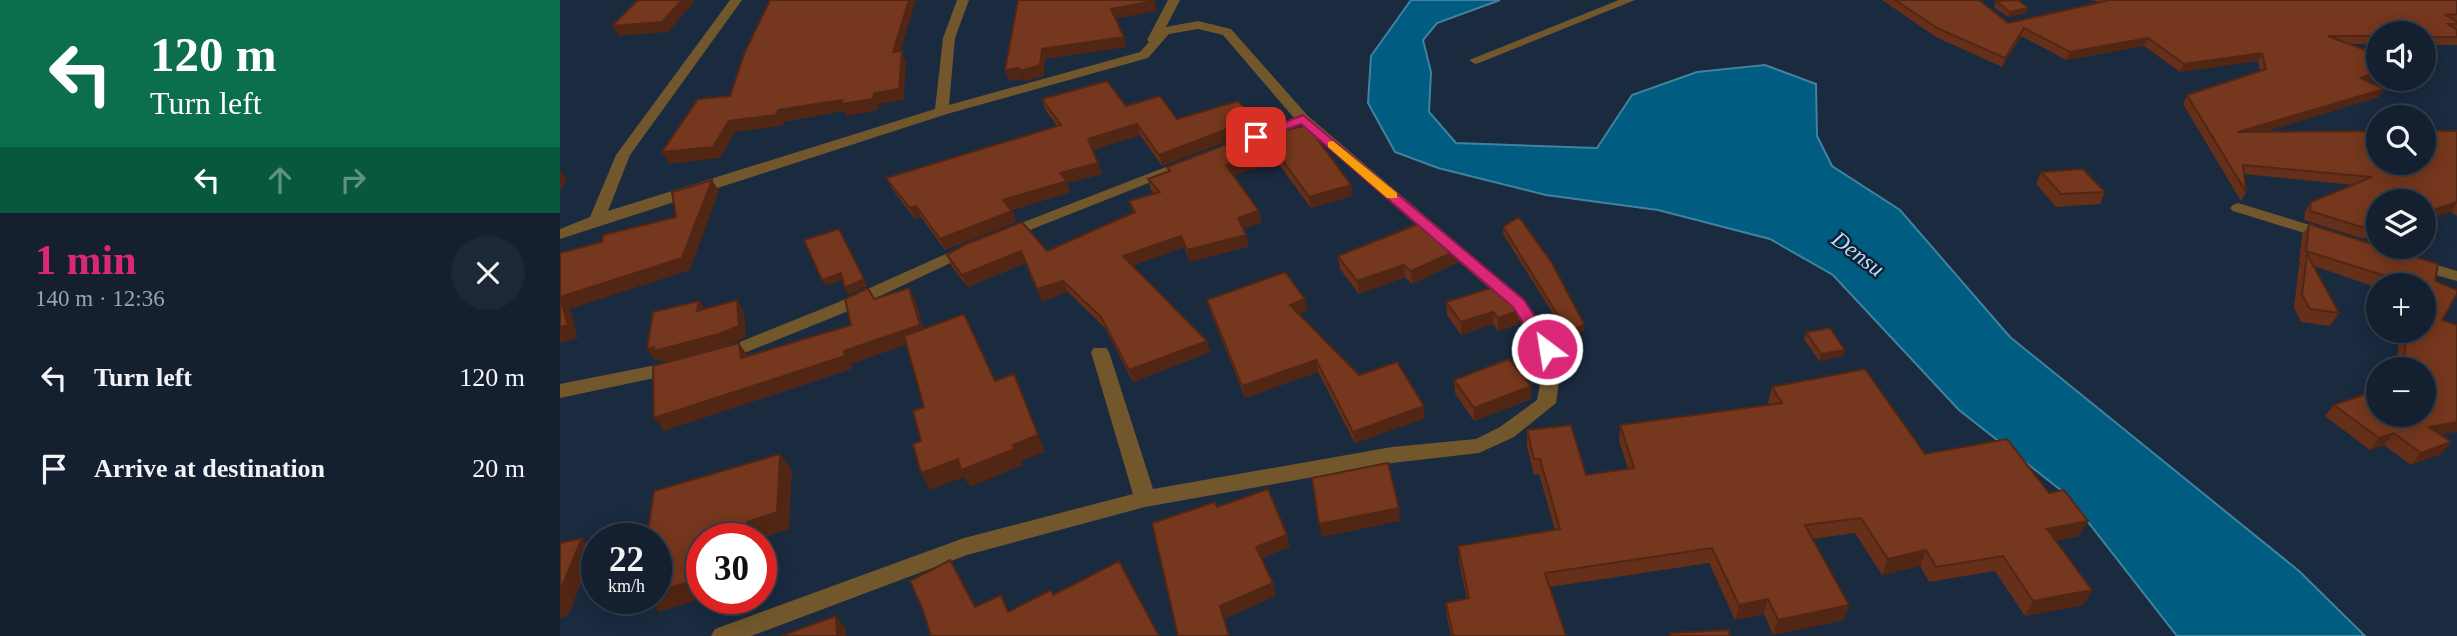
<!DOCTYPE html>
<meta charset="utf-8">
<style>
:root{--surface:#14202f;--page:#1d2837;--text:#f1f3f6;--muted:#9da3aa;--line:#333e4b;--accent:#db2777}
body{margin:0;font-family:"Times New Roman",serif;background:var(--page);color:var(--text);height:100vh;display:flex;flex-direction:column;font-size:26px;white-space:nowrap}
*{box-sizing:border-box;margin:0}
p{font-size:23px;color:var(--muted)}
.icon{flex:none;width:38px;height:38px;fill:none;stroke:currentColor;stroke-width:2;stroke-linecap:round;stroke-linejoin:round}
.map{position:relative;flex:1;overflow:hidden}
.details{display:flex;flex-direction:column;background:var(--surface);width:560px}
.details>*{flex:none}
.banner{background:#0b6e4f;color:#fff;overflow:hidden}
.buttons{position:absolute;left:1806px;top:21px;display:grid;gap:14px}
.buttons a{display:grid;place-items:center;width:70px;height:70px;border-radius:50%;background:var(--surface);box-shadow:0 4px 18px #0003,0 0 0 2px var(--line);font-size:35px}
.speed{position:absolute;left:21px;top:523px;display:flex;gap:14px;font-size:35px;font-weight:700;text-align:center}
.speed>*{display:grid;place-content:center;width:91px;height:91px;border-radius:50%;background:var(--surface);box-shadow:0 4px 18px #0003,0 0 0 2px var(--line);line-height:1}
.speed small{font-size:18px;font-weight:400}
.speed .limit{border:10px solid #d22;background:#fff;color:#111}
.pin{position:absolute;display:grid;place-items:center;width:60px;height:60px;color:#fff;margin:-30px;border-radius:14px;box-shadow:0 4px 10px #0006}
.me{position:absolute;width:77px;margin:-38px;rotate:329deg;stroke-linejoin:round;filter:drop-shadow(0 0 5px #0008)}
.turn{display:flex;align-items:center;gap:24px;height:147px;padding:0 35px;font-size:32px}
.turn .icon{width:91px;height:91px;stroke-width:2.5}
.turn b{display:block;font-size:49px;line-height:60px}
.lanes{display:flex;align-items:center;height:66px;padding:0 35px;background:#0003;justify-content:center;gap:35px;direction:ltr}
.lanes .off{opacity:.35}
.round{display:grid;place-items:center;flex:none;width:74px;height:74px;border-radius:37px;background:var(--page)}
.headline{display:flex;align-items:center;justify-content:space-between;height:119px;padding:0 35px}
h1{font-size:42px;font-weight:600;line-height:52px;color:var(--accent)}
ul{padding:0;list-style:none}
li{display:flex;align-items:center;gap:21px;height:91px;padding:0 35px}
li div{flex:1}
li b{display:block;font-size:26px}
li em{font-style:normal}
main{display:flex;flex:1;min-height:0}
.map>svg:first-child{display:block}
.water{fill:#005d81;stroke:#3f83a0;stroke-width:2}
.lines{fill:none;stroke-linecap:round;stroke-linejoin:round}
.street{fill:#72572c;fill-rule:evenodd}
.wall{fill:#652f19}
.shaded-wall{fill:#522614}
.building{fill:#75371d;stroke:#522614;stroke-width:2}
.route{fill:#db2777;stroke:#8e194d;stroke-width:2}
.slow{fill:#f59e0b}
.labels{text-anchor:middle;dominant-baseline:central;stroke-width:5;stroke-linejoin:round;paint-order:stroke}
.water-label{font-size:23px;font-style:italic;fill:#b9def4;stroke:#102034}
</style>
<main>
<section class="details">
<div class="banner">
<div class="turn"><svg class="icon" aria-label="left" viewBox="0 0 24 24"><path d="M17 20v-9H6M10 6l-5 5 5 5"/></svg><div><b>120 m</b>Turn left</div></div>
<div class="lanes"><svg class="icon" aria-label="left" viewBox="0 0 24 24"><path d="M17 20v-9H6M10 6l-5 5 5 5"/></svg><svg class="icon off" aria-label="ahead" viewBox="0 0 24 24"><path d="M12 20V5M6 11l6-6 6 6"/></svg><svg class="icon off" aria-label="right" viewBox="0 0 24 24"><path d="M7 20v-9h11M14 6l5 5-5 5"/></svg></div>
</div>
<div class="headline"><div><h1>1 min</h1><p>140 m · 12:36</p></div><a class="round"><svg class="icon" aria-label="close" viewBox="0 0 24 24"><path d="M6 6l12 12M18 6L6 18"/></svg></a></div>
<ul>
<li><svg class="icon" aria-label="left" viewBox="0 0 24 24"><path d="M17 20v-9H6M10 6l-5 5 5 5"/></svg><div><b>Turn left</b></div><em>120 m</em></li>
<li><svg class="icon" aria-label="arrive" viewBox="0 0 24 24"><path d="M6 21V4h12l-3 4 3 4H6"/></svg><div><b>Arrive at destination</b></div><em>20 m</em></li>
</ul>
</section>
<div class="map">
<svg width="1897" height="636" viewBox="0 0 1897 636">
<rect width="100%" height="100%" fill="#1a2a3f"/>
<path class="water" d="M851,0H940L877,23L863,40L871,72L869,112L896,143L1037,148L1072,95L1137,72L1205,65L1256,84L1257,136L1272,166L1340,210L1450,337L1739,571L1805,636H1617L1507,495L1399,410L1273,275L1210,239L1098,210L986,195L878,168L835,152L808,103L811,56Z"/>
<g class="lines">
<path class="street" d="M170,0H182L70,155L48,211L375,109L383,38L397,0H409L395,38L389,105L580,52L589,42L587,40L608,0H620L606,27L638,21L671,29L748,116L964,300L996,349L1000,374L996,403L954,437L919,453L832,463L585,507L407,555L191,636H151L155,629L404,538L573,494L531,352L534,348H546L549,352L593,489L832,447L916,439L940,427L977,400L982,374L978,349L952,308L741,124L693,143H683V137L734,118L663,35L638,29L609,34L588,58L387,114L0,239V229L30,217L56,155Z
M1059,0H1075L919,63L915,64L909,60Z
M629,158L634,159L636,162L634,165L450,238H438L436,235L438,232Z
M1678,203L1773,232L1775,235L1767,240L1673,211L1670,208L1673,205Z
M408,244L414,246L416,249L414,252L286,312L167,360H155L152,356L155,352L274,304Z
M1857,259L1897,271V281L1851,268L1849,264Z
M116,361L123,362L125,367L123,372L0,398V384Z"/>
</g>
<path class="wall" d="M1322,0H1419L1448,23L1540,2L1528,0H1897V45H1864V33H1818V44H1790L1818,77L1808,81L1819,97L1703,132L1897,131V216L1891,212L1818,201V235L1804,239L1744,220L1745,211L1751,202L1793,185L1684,174L1686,192L1681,201L1623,104L1627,95L1700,71L1698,61L1620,72L1584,46L1506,60L1461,36L1442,67L1376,37Z
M1436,1L1466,13L1448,17L1434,7Z
M482,99L566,106L617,119L698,129L602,166L580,135L532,150L542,174L507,183L510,192L452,210L456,222L385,250L361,217L355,219L332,189L326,178L497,126L485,109Z
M711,134L791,185L792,196L751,208L718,163L673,175L699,211L701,223L683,228L689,246L630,262L624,247L572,266L647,341L650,352L573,382L545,328L508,292L482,301L466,263L408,287L392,267L387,255L487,251L573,213L569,201L594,194L591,190L588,179L608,172L607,167Z
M1481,172L1545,192L1540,204L1496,207L1476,184Z
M1749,224L1875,281L1882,320L1880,435L1891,442L1881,454L1851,465L1824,445L1810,450L1765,416L1774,405L1818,415H1864V369H1836L1840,333L1834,331H1864V285H1818V288L1754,266L1779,313L1770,326L1741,322L1734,307L1739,266L1741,262H1739L1742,235Z
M943,227L1024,324V331L1009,339L943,234Z
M778,256L897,263L852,284L845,277L799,294L780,269Z
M937,286L959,324L938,331L933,324L901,335L887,315L886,302Z
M745,299L747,311L739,314L799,375L865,418L795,443L758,372L685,398L650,311L647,300Z
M1246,332L1285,350L1283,356L1259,361L1244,339Z
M894,380L971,386V399L914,421L895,393Z
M1212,387L1365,454L1489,493L1528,521L1519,536L1496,541L1532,590L1523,605L1465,616L1435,571L1369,582L1360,566L1322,575L1295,533L1252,539L1289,605L1284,620L1213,635L1204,614L1175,620L1149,563L990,587L1006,636H891L887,618L886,603L907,599L899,561L898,546L995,530L979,474L974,475L967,446V430L1026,475L1068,469L1059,441L1060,425L1210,405L1208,402Z"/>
<path class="shaded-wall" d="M122,0H133L134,2L108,32L59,36L52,26Z
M349,0H356L337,63L333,52Z
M594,1L597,11L554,19L551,9Z
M1468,8L1466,13L1448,17L1450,12Z
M1464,28L1461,36L1442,67L1445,58Z
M564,37L567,47L485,59L484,76L464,81L461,71L482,49Z
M1588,38L1584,46L1506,60L1510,52Z
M342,51L346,62L344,100L319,104L318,110L286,116L284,111L224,122L222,126L175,132L160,158L109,164L102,152L169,121L314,93Z
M1702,53L1698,61L1620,72L1624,64Z
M459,68L463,79L449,81L445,70Z
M1818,70V77L1796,86L1801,78Z
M1824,89L1819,97L1674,141L1678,132Z
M696,118L698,129L602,166L599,155Z
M577,124L580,135L531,150L528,139Z
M716,151L718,163L668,176L666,165Z
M538,163L542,174L507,183L510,192L447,212L443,200L500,173Z
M0,170L7,180L0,191Z
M152,180L159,191L130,270L10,309L18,338L0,343V297L122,258Z
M791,185L792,196L751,208L749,197Z
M1897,202L1891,212L1864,220V213Z
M356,206L361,217L355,219L350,208Z
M452,211L456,222L385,250L380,239Z
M699,211L701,223L680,229L678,218Z
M1818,227V235L1804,239L1811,230Z
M282,235L307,286L288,295L285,288Z
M686,235L689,246L630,262L627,250Z
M621,236L624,247L566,268L563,256Z
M461,251L466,263L408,287L402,275Z
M896,251L897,263L852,284L851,271Z
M844,265L845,277L799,294L797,281Z
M281,273L285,279L266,286L262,280Z
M503,281L508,292L482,301L477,289Z
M349,288L356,301L366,338L291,364L292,369L104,431L94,418L284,351Z
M745,299L747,311L732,317L730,305Z
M177,300L184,311L186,337L166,346L103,362L100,359L95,360L87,349Z
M139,301L146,312L137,311Z
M959,311V324L938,331V318Z
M933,312V324L901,335V322Z
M1024,324V331L1009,339V333Z
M647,341L650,352L573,382L569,370Z
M179,343L188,356L181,358Z
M1285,350L1283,356L1259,361L1261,354Z
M756,360L758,372L685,398L682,386Z
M971,386V399L914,421V408Z
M461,391L485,452L461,461L463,465L410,487L404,477L370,490L361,473L398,459Z
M864,406L865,418L795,443L793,432Z
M1897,422V432L1859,438L1869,427Z
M1834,433L1824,445L1810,450L1819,438Z
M1891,442L1881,454L1851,465L1861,453Z
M220,454L232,470L229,529L199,539H185L187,522Z
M839,508L840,521L762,537L759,524Z
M1528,521L1519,536L1479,544L1487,529Z
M727,535L730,547L700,559L696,547Z
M22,538L34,551L8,616L0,618V591Z
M1366,550L1360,566L1322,575L1328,559Z
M142,578L143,598L99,612L87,598H96V592Z
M713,583L716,596L664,619L660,606Z
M1532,590L1523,605L1465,616L1473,601Z
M1208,599L1204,614L1175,620L1179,605Z
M1289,605L1284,620L1213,635L1218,620Z
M276,616L286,629V636H277Z"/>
<path class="building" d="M78,0H122L102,22L52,26Z
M210,0H349L333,52L342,51L339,89L314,93L313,99L281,104L282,100L218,110L216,115L169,121L153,147L102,152L138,99L170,96L184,54Z
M458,0H594V1L551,9L564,37L482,49L480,65L461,71L459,68L445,70Z
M1335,0H1419L1448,23L1546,1V0H1897V14L1886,15L1897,22V24H1888L1897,30V37H1864V33H1818V36H1768L1818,55V70L1801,78L1824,89L1678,132L1818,131V163H1864V131H1897V202L1864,213V201H1818V227L1811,230L1750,211L1751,202L1812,177L1683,165L1686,192L1627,95L1706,69L1702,53L1624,64L1588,38L1510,52L1464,28L1445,58L1379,29Z
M1458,0L1468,8L1450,12L1436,1Z
M547,81L566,106L600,96L617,119L678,101L696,118L599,155L577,124L528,139L538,163L500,173L507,181L443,200L452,211L380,239L356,206L350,208L326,178L501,125L482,99Z
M747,125L791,185L749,197L716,151L666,165L699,211L678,218L686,235L627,250L621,236L563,256L647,341L569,370L541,317L503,281L477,289L461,251L402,275L387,255L404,245L462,222L487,251L575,212L569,201L600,192L588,179L610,171L607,167L706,129L711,134Z
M1523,169L1545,192L1501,194L1481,172Z
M152,180L122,258L0,297L8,325L0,327V253L42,242L43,235L116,217L112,192Z
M959,217L992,263L1024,324L1009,333L943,227Z
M863,222L896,251L851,271L844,265L797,281L778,256Z
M1749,224L1818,246V247H1822L1878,264L1875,281L1897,290V294L1882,320L1897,325V422L1869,427L1891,442L1861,453L1834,433L1819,438L1774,405L1818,390V415H1864V369H1843L1847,331H1864V285H1844L1845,282L1746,251Z
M279,229L304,279L285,288L281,273L262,280L244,240Z
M1747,254L1779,313L1750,309L1742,295Z
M725,272L745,299L730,305L799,375L837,362L864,406L793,432L756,360L682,386L647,300Z
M937,286L950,297L959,311L938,318L933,312L901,322L886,302Z
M308,288L314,299L349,288L360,325L284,351L285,356L94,418L93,366L179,343L181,358L291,325L285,299Z
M177,300L179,326L159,334L94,351V347L87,349L93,312L139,301L137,311Z
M404,314L435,381L454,374L478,435L453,445L455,449L401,470L398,459L361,473L353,444L361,441L353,411L364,407L344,336Z
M1270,328L1285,350L1261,354L1246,332Z
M949,359L971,386L914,408L894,380Z
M1305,369L1365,454L1447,439L1489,493L1504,490L1528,521L1487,529L1532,590L1473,601L1443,556L1376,567L1366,550L1328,559L1301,518L1245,525L1289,605L1218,620L1208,599L1179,605L1152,548L985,573L1006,636H893L886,603L909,598L898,546L1000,529L980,459H974L967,430L1011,425L1026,475L1074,468L1060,425L1222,403L1212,387Z
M220,454L217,512L187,522L185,539H142V578L96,592V539H87L94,491Z
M828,463L839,508L759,524L752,478Z
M708,489L727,535L696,547L713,583L660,606L669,636H618L592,523L655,502L657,507Z
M22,538L0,591V543Z
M390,560L415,607L441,595L448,612L491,590L493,595L559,561L599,636H371L363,610L350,581Z
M276,616L277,636H221Z
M1169,630L1170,636H1110V633Z"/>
<path class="route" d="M743,115L964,300L996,349L993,353H982L953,307L741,124L700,140H691L689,137Z"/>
<path class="slow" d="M773,141L837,193V198H827L768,147V142Z"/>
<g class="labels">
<g class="water-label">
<text transform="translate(1298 254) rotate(37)">Densu</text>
</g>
</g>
</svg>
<div class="buttons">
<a><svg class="icon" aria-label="sound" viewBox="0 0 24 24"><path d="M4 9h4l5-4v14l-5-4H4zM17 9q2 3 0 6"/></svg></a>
<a><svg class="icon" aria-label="search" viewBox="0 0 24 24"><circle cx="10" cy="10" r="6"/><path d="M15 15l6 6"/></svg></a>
<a><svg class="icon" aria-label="layers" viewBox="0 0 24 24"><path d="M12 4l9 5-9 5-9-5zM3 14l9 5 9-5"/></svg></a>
<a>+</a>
<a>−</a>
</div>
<div class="speed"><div>22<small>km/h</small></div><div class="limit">30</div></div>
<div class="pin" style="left:696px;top:137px;background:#d93025"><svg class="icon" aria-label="arrive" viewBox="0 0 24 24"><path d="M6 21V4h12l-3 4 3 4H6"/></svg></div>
<svg class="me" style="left:987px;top:349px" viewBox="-20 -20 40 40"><circle r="17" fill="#db2777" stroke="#fff" stroke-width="3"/><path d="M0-11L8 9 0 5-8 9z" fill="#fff"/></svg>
</div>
</main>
